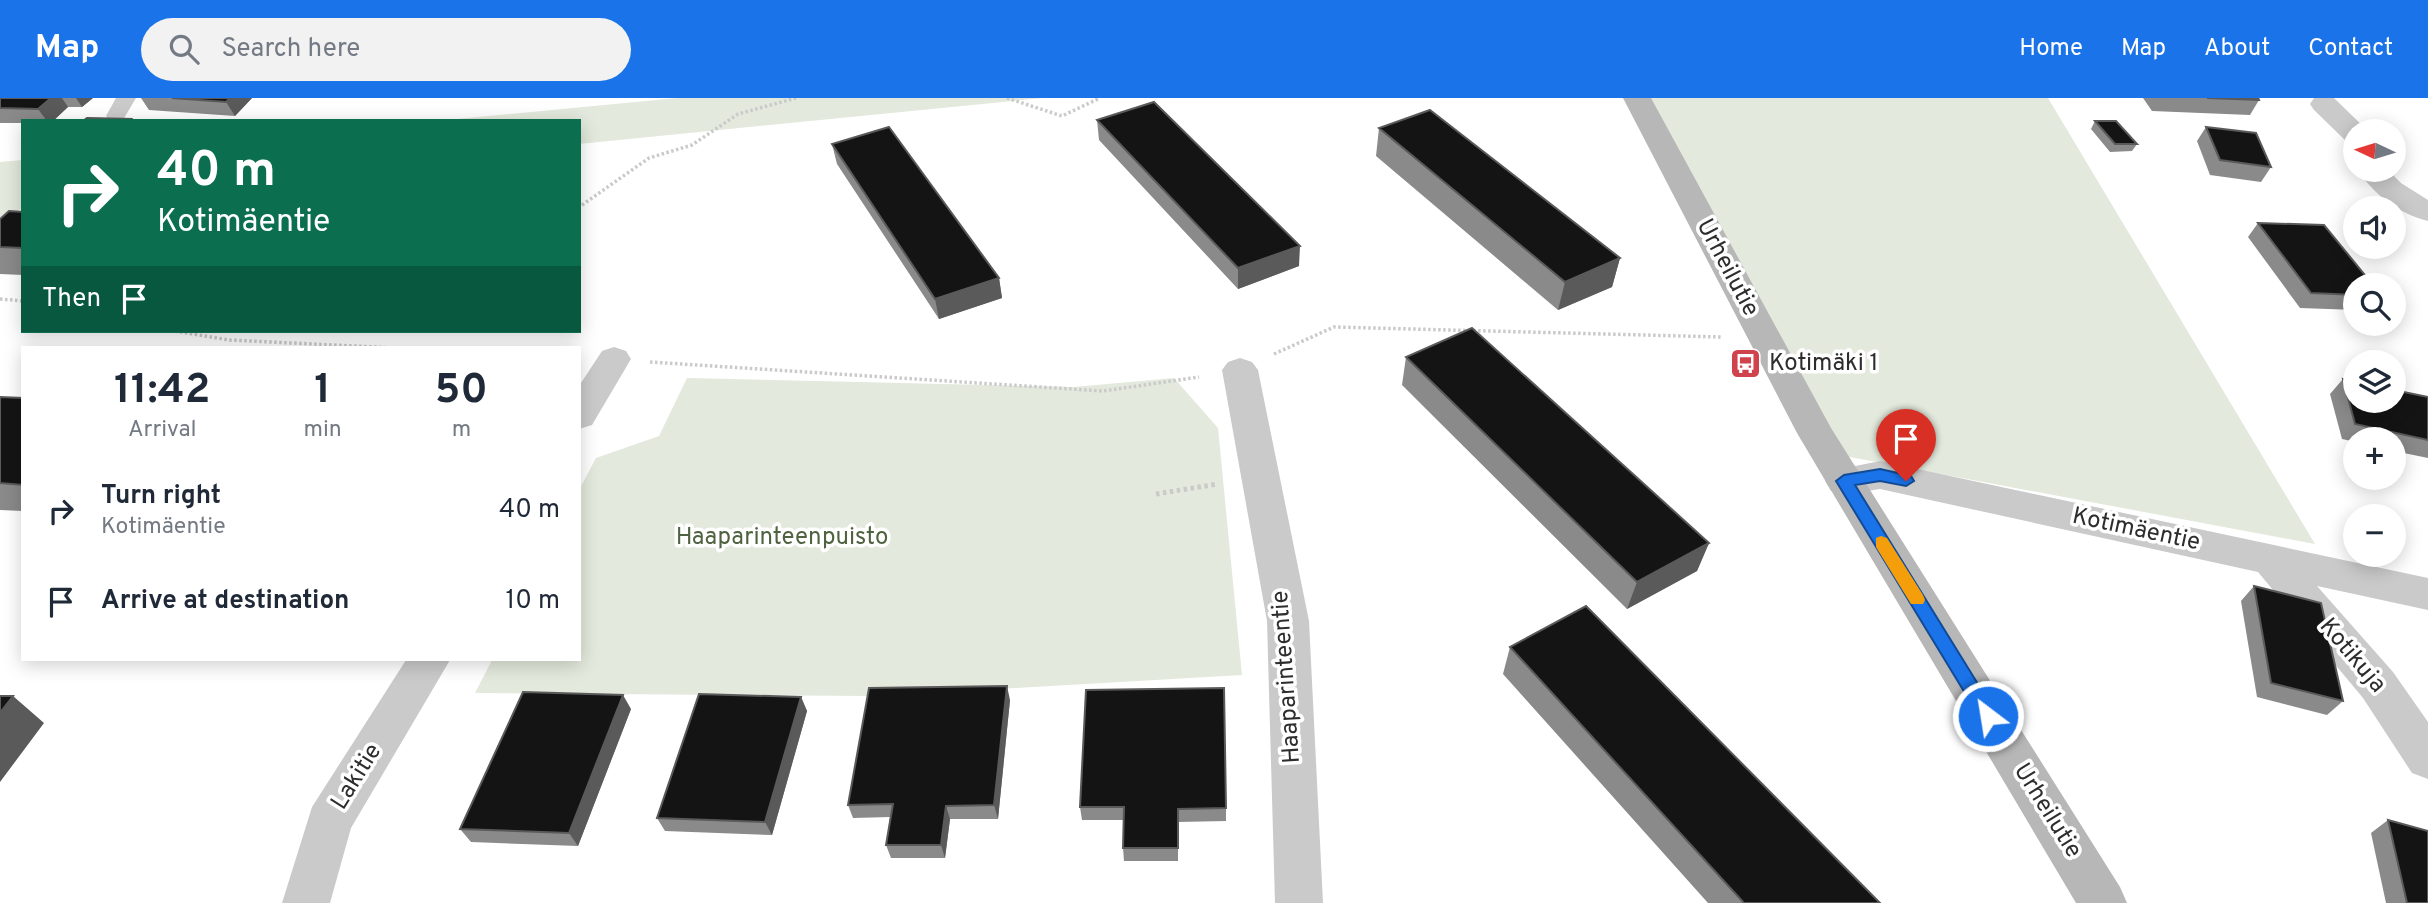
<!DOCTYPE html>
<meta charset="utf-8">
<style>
:root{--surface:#fff;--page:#f2f2f3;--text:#1f2937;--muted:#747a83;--accent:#1a73e8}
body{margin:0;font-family:Overpass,sans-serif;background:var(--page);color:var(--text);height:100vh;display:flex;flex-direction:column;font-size:26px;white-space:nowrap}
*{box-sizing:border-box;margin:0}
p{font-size:23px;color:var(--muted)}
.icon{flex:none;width:38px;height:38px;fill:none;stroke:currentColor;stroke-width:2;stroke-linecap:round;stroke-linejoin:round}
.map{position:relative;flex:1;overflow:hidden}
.panel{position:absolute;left:21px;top:248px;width:560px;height:315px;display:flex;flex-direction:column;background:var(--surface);border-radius:0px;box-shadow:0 4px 18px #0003}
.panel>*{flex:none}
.hud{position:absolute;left:21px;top:21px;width:560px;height:214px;border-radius:0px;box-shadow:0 4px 18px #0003;background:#0b6e4f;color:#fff;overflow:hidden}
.needle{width:46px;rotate:274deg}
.controls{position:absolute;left:2343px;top:21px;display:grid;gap:14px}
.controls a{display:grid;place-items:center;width:63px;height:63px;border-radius:50%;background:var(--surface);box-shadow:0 4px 18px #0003;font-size:35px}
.pin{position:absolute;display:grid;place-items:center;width:60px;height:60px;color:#fff;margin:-72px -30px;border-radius:50% 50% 50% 0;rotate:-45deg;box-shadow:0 0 7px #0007}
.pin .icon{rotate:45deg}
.me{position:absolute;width:77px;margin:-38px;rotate:329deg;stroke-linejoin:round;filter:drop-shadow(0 0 5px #0008)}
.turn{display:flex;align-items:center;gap:24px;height:147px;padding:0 21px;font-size:32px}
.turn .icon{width:91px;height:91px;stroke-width:2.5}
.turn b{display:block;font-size:49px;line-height:60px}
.then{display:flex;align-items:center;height:66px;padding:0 21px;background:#0003;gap:14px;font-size:26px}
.eta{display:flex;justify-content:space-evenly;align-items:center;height:119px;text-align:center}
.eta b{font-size:42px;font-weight:700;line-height:49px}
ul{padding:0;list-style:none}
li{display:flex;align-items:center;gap:21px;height:91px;padding:0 21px}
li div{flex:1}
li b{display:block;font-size:26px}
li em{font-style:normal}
header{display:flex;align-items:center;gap:42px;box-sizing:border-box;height:98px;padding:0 35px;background:var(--accent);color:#fff}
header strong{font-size:33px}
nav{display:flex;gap:38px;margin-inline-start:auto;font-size:24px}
.search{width:490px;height:63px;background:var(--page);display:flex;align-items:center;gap:18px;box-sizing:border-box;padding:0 24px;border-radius:38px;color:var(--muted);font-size:26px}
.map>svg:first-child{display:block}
.green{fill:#e3e9dc}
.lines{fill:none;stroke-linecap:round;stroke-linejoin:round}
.path-far1{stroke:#cacaca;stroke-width:3.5;stroke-dasharray:2.5 2.5;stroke-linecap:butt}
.path{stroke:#cacaca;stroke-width:5;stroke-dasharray:3.5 3.5;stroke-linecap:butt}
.lane{fill:#cacaca;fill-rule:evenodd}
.street{fill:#cacaca;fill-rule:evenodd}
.secondary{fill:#b7b7b7;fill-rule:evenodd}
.wall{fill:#8a8a8a}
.shaded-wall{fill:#5a5a5a}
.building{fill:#141414;stroke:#5a5a5a;stroke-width:2}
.route{fill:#1a73e8;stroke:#114b97;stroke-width:2}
.slow{fill:#f59e0b}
.labels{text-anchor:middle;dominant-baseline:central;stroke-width:7;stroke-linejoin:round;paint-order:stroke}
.street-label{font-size:24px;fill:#2d2d2d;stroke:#fff}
.poi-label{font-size:24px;fill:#2d2d2d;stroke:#fff;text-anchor:start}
.park-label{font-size:24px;fill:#506340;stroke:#fff}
</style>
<header>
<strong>Map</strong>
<div class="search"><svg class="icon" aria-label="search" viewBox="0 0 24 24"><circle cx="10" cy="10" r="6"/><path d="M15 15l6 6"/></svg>Search here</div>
<nav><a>Home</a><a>Map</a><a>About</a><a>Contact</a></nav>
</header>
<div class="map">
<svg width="2428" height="805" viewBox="0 0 2428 805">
<rect width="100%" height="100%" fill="#fff"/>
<path class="green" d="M677,0H1042L579,46V23H436Z
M1646,0H2048L2315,446L1834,356Z
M23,62V109L0,126V64Z
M687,280L1074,289L1174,280L1218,330L1242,577L875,598L475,595L492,562H579V392L596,360L659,338Z"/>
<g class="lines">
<path class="path-far1" d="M1007,0L1062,18L1100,0
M582,107L649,60L692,47L738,16L796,0
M0,201L23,203
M175,233L229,242L396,250
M1274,256L1334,229L1721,239
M650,264L1103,293L1199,279"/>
<path class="path" d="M1156,396L1218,386"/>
<path class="lane" d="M116,0H136L123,22H109L106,18Z"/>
<path class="street" d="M2314,0H2334L2368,33H2356V46L2346,43L2314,12L2310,6Z
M2358,72H2388L2401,85L2428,102V123C2399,116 2374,97 2358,72Z
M614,249L626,253L631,261L592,327L579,331V288L602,253Z
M1240,260L1252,264L1258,272L1309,523L1323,805H1275L1267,523L1222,272L1228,264Z
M1880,363L2428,480V512L2317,488L2393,574L2428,624V681L2412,675L2363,600L2258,474L1880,391L1844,397L1831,393L1825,383L1831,373Z
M406,562H450L351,730L330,805H282L312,709Z"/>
<path class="secondary" d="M1623,0H1651L1831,330L2120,789L2127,805H2076L1797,335Z"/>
</g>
<path class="wall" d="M0,0H93L82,9H68L53,23H23V25H0Z
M141,0H252L235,18L149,12Z
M2143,0H2258L2259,2L2250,17L2152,13Z
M1097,22L1299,168L1238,191L1099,42Z
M2095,23L2137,46L2132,53L2110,54L2091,31Z
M2206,29L2271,69L2261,84L2210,77L2197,43Z
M1379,30L1620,160L1612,189L1558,212L1376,58Z
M832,46L999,180L1002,200L939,221L837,66Z
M23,114V177L0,176V121Z
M2258,125L2356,187V212L2300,210L2248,139Z
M1406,259L1709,445L1697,473L1627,511L1402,287Z
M2343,281L2428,299V360L2394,353V341H2356V344L2342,341L2330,296Z
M0,299L23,300V413L0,412Z
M2254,488L2343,603L2327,617L2257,599L2241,503Z
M1510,549L1880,805H1708L1503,576Z
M801,599L807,613L772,737L665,733L657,720Z
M1010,602L998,721H950L945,760H891L886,747L890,719L853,720L848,707Z
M631,611L578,748L471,744L460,731Z
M1080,709L1226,710V723L1178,724V763H1124L1123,750L1124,722H1082Z
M2388,722L2428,805H2386L2371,735Z"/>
<path class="shaded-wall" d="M51,0H62L68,9L53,23H47L38,11Z
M76,0H93L82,9Z
M230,0H252L235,18L226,4Z
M1300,148L1299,168L1238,191V170Z
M1620,160L1612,189L1558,212L1565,184Z
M999,180L1002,200L939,221L935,201Z
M1709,445L1697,473L1627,511L1637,484Z
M1007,588L1010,602L998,721L994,707Z
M623,597L631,611L578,748L569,735Z
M13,598L44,625L0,684V615Z
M801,599L807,613L772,737L765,724Z
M946,708L950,721L945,760L941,747Z"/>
<path class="building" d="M0,0H51L38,11L0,10Z
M172,0H230L226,4Z
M2207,0H2258L2259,2Z
M1154,4L1300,148L1238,170L1097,22Z
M1430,12L1620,160L1565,184L1379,30Z
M87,20L131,21L129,23H83Z
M2095,23H2116L2137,46H2115Z
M889,29L999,180L935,201L832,46Z
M2206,29L2256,35L2271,69L2220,62Z
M9,113L23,114V150L0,149V121Z
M2258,125L2324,127L2373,187H2356V197L2311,195Z
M1472,230L1709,445L1637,484L1406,259Z
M2343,281L2356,284V303H2394V292L2428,299V342L2355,326Z
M0,299L23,300V387L0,385Z
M2254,488L2321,505L2343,603L2271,585Z
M1586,508L1880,805H1744L1510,549Z
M1007,588L994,707L946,708L941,747H886L893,706L848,707L869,590Z
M1224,590L1226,710L1178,711V750H1123L1124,709H1080L1086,592Z
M523,594L623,597L569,735L460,731Z
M699,596L801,599L765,724L657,720Z
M0,598H13L0,615Z
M2388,722L2428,733V805H2407Z"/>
<path class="route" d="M1880,371L1911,378L1914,383L1906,388L1880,383L1855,387L1994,612L1997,618L1994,623H1982L1836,383L1844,377Z"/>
<path class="slow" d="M1881,438L1887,440L1923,497L1925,502L1923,506H1911L1876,449V440Z"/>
<defs>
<symbol id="bus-square" viewBox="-11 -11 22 22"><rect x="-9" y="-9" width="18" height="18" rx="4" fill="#d0434d" stroke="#fff"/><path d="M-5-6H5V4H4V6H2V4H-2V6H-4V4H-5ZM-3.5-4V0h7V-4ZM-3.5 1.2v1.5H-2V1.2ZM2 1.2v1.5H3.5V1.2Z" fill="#fff"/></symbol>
</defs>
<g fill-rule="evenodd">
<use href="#bus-square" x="1728" y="248" width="35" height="35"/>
</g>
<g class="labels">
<g class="street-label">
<text transform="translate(1727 170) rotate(62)">Urheilutie</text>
<text transform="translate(2136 432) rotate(12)">Kotimäentie</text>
<text transform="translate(2352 558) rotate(50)">Kotikuja</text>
<text transform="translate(1287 579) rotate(-94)">Haaparinteentie</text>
<text transform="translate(357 679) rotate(-58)">Lakitie</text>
<text transform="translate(2047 713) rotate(58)">Urheilutie</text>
</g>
<g class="poi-label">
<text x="1769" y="266">Kotimäki 1</text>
</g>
<g class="park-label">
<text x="782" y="440">Haaparinteenpuisto</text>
</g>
</g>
</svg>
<div class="controls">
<a><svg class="needle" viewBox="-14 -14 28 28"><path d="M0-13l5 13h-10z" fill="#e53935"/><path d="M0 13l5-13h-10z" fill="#747a83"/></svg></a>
<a><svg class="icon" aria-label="sound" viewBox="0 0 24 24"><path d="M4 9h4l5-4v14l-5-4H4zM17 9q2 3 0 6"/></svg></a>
<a><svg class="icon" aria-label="search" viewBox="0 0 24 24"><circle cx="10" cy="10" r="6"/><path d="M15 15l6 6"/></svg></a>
<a><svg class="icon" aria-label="layers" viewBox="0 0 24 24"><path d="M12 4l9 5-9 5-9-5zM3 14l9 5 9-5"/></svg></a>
<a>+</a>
<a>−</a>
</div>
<div class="pin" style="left:1906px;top:383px;background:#d93025"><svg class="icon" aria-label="arrive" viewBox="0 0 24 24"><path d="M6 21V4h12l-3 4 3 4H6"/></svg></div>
<svg class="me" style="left:1988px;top:618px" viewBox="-20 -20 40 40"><circle r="17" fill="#1a73e8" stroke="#fff" stroke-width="3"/><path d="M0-11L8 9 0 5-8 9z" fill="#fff"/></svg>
<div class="hud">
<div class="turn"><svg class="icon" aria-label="right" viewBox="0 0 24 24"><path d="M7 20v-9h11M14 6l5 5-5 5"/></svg><div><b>40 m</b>Kotimäentie</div></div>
<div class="then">Then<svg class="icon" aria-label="arrive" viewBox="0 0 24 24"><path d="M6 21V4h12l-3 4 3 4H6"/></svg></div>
</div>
<section class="panel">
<div class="eta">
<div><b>11:42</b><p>Arrival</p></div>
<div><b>1</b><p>min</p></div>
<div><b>50</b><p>m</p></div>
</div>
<ul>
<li><svg class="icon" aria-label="right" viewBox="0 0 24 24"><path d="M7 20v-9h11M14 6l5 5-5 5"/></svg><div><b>Turn right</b><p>Kotimäentie</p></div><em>40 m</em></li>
<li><svg class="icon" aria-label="arrive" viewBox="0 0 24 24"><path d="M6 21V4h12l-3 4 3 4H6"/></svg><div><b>Arrive at destination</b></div><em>10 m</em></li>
</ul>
</section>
</div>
